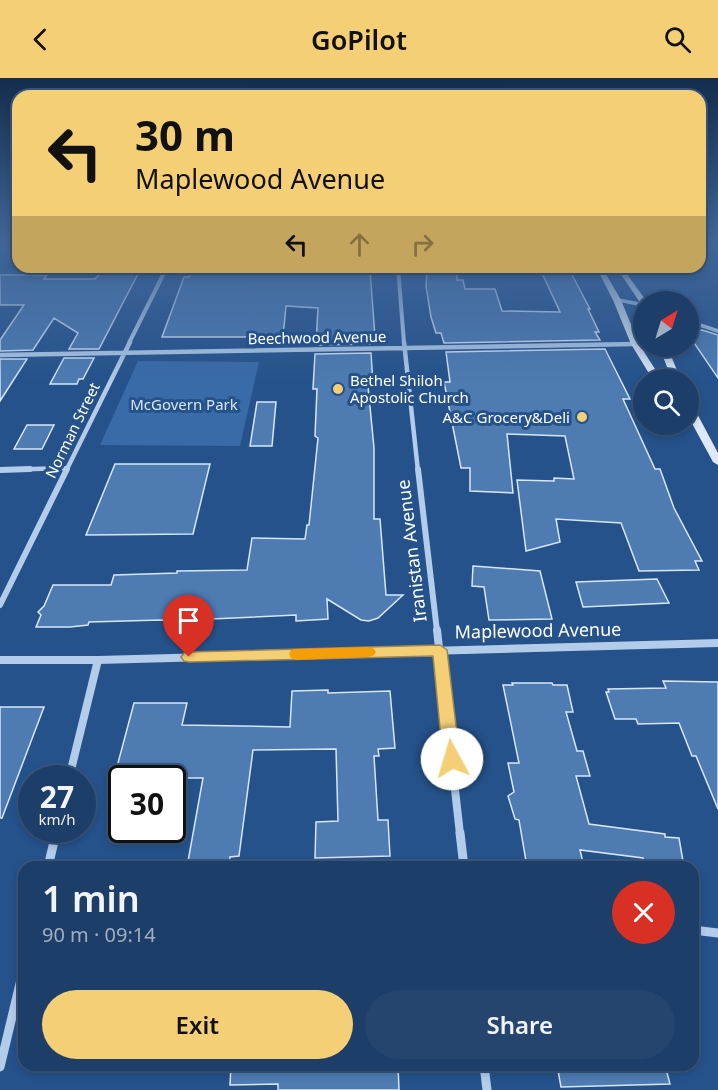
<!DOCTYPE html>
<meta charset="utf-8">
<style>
:root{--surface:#1c3e68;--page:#25456e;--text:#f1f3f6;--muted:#a0aec0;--line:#3a577c;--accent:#f4cf76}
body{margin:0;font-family:"Noto Sans",sans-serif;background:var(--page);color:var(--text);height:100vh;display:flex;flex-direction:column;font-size:22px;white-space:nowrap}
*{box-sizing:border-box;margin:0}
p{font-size:20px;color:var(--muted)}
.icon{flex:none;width:33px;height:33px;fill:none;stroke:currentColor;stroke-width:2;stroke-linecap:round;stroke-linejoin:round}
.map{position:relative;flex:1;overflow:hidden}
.side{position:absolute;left:18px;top:783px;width:681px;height:210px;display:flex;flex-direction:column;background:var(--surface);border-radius:18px;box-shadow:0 3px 9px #0003,0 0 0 2px var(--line)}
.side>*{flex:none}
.guide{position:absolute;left:12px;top:12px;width:694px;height:183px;border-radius:18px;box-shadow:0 3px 9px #0003,0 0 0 2px var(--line);background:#f4cf76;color:#111;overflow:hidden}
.needle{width:39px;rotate:38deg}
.fabs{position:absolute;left:633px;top:213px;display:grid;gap:12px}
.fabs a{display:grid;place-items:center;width:66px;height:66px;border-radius:50%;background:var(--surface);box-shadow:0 3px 9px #0003,0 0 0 2px var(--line);font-size:30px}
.speed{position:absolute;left:18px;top:687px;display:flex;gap:12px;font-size:30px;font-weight:700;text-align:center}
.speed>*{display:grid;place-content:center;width:78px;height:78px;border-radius:50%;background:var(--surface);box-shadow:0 3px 9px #0003,0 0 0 2px var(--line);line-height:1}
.speed small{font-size:15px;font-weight:400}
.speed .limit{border:3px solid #111;border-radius:9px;background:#fff;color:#111}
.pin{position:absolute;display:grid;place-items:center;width:51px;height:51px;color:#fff;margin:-62px -26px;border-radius:50% 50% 50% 0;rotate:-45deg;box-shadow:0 0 6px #0007}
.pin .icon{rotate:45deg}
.me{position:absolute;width:66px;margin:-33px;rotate:354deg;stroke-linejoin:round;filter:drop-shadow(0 0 4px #0008)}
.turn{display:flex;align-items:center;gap:21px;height:126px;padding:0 24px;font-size:27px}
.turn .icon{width:78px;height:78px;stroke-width:2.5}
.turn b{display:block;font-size:42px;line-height:51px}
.lanes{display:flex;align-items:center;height:57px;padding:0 24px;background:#0003;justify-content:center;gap:30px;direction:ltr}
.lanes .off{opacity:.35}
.round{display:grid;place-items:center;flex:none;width:63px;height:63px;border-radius:32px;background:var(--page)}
.overview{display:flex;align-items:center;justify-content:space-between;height:102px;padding:0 24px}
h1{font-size:36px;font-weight:600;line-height:45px}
.button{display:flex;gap:12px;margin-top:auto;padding:12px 24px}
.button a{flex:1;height:69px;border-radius:36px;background:var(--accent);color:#111;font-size:24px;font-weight:600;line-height:69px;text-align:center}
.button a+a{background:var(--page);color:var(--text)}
header{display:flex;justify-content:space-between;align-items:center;height:78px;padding:0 24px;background:var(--accent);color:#111;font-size:27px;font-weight:600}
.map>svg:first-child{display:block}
.green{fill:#396ba8}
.building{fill:#4d7bb2;stroke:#d7e6f8;stroke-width:1.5}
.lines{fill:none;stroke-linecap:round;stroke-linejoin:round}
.minor-far4{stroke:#b2ccea;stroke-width:4}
.minor-far3{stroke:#b2ccea;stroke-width:4.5}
.minor-far2{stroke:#b2ccea;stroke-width:6}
.minor-far1{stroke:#b2ccea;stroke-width:8}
.minor{stroke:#b2ccea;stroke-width:9}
.tertiary{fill:#b2ccea;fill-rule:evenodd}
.secondary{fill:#dde9f8;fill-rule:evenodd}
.route{fill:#f4cf76;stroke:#9f874d;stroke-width:1.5}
.slow{fill:#f59e0b}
.poi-dot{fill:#f4cf76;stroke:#25528b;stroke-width:2}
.labels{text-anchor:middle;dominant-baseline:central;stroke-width:6;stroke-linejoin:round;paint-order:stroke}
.far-street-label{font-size:15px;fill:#fff;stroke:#25528b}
.far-poi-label{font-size:15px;fill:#fff;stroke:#25528b;text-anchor:start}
.far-park-label{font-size:15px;fill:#d7e6f8;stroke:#25528b}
.street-label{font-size:18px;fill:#fff;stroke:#25528b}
</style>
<header><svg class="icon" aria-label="back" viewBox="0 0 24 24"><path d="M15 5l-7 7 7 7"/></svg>GoPilot<svg class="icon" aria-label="search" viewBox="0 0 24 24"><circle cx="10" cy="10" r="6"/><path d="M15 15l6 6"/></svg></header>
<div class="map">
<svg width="718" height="1012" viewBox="0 0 718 1012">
<rect width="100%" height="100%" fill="#25528b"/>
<path class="green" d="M138,283L259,284L240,368L100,367Z"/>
<path class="building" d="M322,189V191L370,192L375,259H370L371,266L316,267L318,230L286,228L283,259H162L184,199H189L192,190Z
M105,190H141L99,271H69L78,255L54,240L33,272L0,273V262L24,227H0V197H47L44,201H95Z
M427,193L457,194V202H463L465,211H495L502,233L560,234L542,195H571L590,231H588L599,254H595L600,262L444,265L441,255H436L431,239L426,208Z
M702,252L718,257V300L688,256V254Z
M605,271L630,321H623L655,391H660L674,430L702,483H695L699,492L639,493L621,445L556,441L560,464L526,473L517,402L554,403V400L574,401L565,358L507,356L513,415L470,413V390H461L444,304H450L446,274Z
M371,275L373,306L368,308L374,370V441H380L386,517H403L378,540L369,543L361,542L327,521L328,541L296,543V537L211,541L199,542V545L171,546L172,543L161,542L89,544L88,547L70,549H36L41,537L38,534L44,528L53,507H111L114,497L177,495V493L247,492L252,460L305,461L307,447H309L318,360L315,358L317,311H313L315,276Z
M64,280H94L83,301H79L77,306H50Z
M0,281H27L0,323Z
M257,324H276L272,368H250Z
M27,347H54L42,371H14Z
M115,386H210L193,456L86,457Z
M473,488L540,493L552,541L489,542L484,509L472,508Z
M657,501L669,525L583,529L576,504Z
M663,603L718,604V731L696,678H692L679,645L638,646L636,641H615L606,614H609L608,611L666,610Z
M512,605H552L553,607H567L573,634H566L577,673H583L590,698H576L589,746L665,756V759L679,760L684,789H644L643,780L580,772L584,789H527L519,742L515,741L508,718L514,714L508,685H519L503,607H513Z
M328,612V615L390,613L395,670L378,671L379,678H374L378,742H388L390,778L315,780L316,744L338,743L336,671L253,672L239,778L230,779L229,789H187L203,700H114L134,625H187L182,647L290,649L292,613Z
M0,629H44L2,740H0Z
M231,987H398L399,1012H278V1006L230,1007Z
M557,987H665L670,1006L561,1009Z"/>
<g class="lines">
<path class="minor-far4" d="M398,189L404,265
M129,265L167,189"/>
<path class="minor-far3" d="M404,264L418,393
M0,277L635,266
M0,392L67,390
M66,393L130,264"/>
<path class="minor-far2" d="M418,391L437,553
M0,392L30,391
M0,527L67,391"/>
<path class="minor-far1" d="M437,552L460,756
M69,700L98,582
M56,756L57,752"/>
<path class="minor" d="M460,755L464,789
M48,789L56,755
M693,852L718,855
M484,987L487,1012
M0,989L24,889"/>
<path class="tertiary" d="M617,220L644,225V229L615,223V221Z
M688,241L718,251V255L688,245Z
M718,561V569L98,586H0V578H98Z"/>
<path class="secondary" d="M596,189H602L621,222L639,266L662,302H653L631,266L613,222Z
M616,189H622L647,224L641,226Z
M659,268H667L681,302H672Z
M688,325L693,328L718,375V387L713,384L688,338Z"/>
</g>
<linearGradient id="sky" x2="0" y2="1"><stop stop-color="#142d4c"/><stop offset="0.54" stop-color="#406698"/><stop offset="1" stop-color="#406698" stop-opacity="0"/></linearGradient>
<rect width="718" height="306" fill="url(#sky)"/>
<path class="route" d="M440,567L447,572L460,681L458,685L452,687L446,685L443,681L433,578L189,584L184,583L181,579L184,575L189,574Z"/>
<path class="slow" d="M368,569L373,570L376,574L373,578L368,579L296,582L291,580L289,576L291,572L296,571Z"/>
<g class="poi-dot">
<circle cx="338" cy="311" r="6"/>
<circle cx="582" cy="339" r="6"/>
</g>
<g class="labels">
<g class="far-street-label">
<text transform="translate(317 259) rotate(-1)">Beechwood Avenue</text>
<text transform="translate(72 352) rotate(-64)">Norman Street</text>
</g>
<g class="far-poi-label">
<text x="350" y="302">Bethel Shiloh<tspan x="350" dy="17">Apostolic Church</tspan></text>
<text x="570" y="339" text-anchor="end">A&amp;C Grocery&amp;Deli</text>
</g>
<g class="far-park-label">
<text x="184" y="326">McGovern Park</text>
</g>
<g class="street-label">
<text transform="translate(411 473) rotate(-97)">Iranistan Avenue</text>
<text transform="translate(538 552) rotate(-1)">Maplewood Avenue</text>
</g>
</g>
</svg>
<div class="fabs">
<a><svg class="needle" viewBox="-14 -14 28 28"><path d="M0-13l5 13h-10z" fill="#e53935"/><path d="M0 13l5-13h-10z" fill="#a0aec0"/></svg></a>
<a><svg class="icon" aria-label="search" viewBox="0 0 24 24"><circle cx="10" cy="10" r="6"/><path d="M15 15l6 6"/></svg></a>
</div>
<div class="speed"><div>27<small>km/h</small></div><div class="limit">30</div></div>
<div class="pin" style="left:189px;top:579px;background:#d93025"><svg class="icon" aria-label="arrive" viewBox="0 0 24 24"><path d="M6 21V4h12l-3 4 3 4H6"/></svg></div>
<svg class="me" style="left:452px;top:681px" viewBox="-20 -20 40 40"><circle r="19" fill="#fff"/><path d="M0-13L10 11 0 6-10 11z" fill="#f4cf76"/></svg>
<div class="guide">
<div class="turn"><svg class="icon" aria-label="left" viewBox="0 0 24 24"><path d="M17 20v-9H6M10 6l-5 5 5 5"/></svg><div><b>30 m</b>Maplewood Avenue</div></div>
<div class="lanes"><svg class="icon" aria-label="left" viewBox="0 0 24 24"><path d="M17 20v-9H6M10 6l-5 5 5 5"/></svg><svg class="icon off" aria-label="ahead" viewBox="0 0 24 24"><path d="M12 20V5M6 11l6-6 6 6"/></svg><svg class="icon off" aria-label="right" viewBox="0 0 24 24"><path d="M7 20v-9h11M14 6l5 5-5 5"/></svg></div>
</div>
<section class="side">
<div class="overview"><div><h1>1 min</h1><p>90 m · 09:14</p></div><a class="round" style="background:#d93025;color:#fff"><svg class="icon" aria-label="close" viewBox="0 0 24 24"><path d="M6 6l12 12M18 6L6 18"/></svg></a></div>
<div class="button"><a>Exit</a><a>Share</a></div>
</section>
</div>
